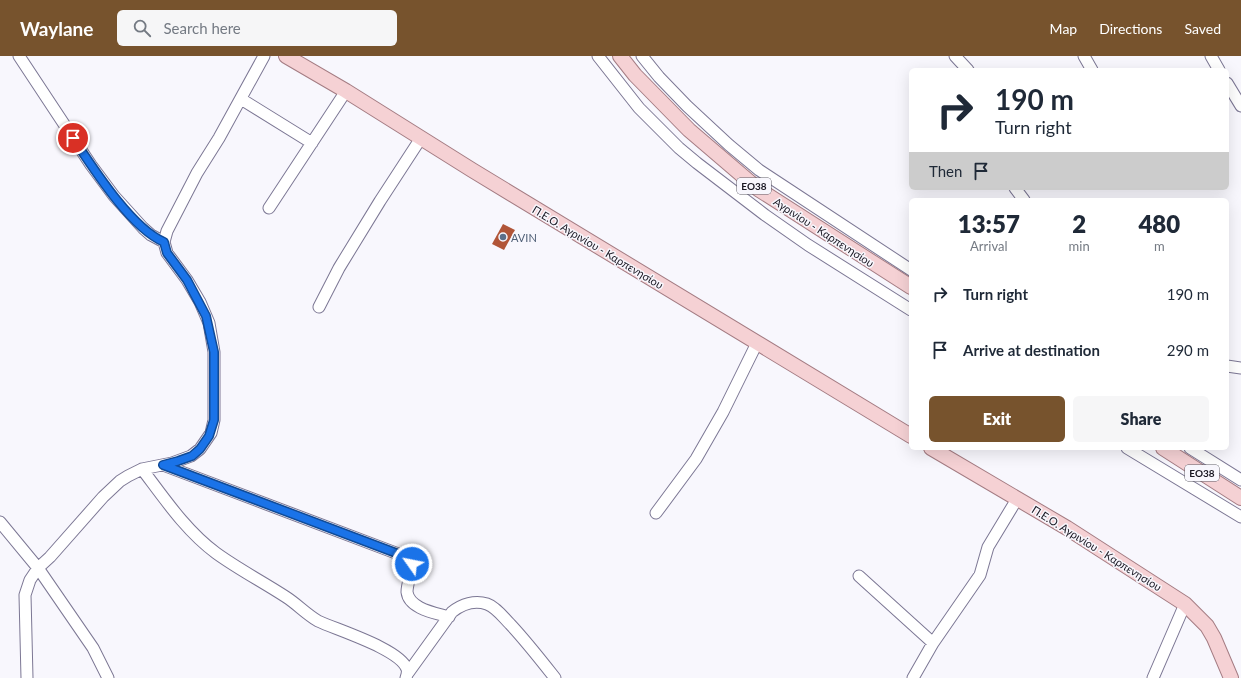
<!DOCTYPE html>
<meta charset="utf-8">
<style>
:root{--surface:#fff;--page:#f6f6f7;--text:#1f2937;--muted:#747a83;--accent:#77532d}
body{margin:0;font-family:Lato,sans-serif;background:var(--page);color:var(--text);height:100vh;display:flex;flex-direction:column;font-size:15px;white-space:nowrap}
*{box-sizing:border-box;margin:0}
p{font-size:13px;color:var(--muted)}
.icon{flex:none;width:22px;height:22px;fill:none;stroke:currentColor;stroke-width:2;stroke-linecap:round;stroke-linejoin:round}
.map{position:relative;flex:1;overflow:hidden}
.side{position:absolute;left:909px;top:142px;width:320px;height:252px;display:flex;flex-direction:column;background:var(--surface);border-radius:6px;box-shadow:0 4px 16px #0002}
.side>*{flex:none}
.banner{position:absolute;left:909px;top:12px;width:320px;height:122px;border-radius:6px;box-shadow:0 4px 16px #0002;background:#fff;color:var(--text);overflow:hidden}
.pin{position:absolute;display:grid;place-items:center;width:34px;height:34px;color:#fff;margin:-17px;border:2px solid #fff;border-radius:50%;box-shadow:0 1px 4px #0007}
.me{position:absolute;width:44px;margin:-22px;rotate:303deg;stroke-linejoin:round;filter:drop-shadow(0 0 3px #0008)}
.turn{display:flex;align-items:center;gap:14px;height:84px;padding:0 20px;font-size:18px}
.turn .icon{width:52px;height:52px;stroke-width:2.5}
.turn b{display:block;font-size:28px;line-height:34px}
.then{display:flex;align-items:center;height:38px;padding:0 20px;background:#0003;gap:8px;font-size:15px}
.eta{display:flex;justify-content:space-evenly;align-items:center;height:68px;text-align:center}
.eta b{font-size:24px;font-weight:800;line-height:28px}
.action{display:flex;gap:8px;margin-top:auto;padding:8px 20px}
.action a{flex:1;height:46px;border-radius:6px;background:var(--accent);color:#fff;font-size:16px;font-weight:800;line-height:46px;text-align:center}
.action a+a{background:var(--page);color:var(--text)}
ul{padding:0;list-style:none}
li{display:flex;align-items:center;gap:12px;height:56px;padding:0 20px}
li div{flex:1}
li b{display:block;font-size:15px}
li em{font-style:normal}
header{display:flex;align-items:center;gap:24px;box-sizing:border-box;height:56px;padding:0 20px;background:var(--accent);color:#fff}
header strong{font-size:19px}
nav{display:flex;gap:22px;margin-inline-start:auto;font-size:14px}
.search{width:280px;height:36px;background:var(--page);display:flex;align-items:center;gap:10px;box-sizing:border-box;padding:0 14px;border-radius:6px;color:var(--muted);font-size:15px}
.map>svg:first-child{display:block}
.building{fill:#b15538}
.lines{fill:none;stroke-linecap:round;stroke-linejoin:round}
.minor-casing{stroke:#7c7794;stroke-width:13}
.major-casing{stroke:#a47c83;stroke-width:16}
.minor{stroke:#fff;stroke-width:11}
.major{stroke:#f5d1d4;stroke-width:14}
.route-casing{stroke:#114b97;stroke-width:10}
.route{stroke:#1a73e8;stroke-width:7}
.service-dot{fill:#5c6f8a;stroke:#f8f7fd;stroke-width:1.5}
.labels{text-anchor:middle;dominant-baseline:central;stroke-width:3;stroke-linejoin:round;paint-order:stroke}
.shield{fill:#f8f7fd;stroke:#5c5a64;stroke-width:1}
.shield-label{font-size:10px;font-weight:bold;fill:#191722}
.street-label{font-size:11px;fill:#191722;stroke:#f8f7fd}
.service-label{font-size:11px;fill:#4e5e75;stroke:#f8f7fd;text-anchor:start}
</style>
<header>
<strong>Waylane</strong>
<div class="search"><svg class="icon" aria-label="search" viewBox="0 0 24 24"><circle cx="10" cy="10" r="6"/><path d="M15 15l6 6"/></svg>Search here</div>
<nav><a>Map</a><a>Directions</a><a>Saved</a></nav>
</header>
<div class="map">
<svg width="1241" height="622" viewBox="0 0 1241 622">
<rect width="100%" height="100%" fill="#f8f7fd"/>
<path class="building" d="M503,168L515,174L504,194L492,188Z"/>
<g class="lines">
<defs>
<path id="minor" d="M19,0L91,109L114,140L143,172L151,179L164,186
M598,0L639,52L679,92L697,107L765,159L808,189L911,254
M642,0L659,21L687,50L729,89L759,114L911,214
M955,0L968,14
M1084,0L1092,14
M1211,0L1219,14
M1227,27L1241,50
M241,43L312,87
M1015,132L1024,144
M269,152L346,35
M319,251L339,212L380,145L421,82
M1227,310L1241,312
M1127,392L1241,461
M1190,392L1241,424
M163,409L409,502L412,508C412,517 407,527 407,536C409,553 436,557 449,561
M142,413C164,442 186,475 216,497C238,513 263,526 286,541C297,548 306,558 318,565C337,574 400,593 407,613C408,616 407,619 406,622
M656,457L696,403L723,356L757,287
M0,466L38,512L93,592L108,622
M859,520L933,587
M408,617L452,556C462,548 475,544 487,548C496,551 503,561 510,568C526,585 540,603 555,622
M27,622L25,539L30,524L38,512L50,501L103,441L120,425L128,420L142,413L172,407L191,400L200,393L211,377L214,364V296L209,267L200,246L187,224L167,197L164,186L167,175L197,117L219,82L264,0
M913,622L933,587L980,519L988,491L1017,443
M1153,622L1185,548"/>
<path id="major" d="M286,0L346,35L472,114L911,380
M620,0L635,19L689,74L758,133L911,231
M931,392L1067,472L1185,548L1207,570L1214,582L1231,622
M1163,392L1241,442"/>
</defs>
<use href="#minor" class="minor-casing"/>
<use href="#major" class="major-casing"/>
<use href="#minor" class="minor"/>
<use href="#major" class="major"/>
</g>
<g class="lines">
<defs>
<path id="route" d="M73,82C93,112 131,172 164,186L167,197L187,224L206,260L214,296V364L209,380L200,393L192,400L178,405L163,409L388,494L409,502L412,508"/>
</defs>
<use href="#route" class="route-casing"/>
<use href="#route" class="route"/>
</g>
<circle class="service-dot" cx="503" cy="181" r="4"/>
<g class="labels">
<g class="shield">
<rect x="737" y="122" width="34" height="16" rx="3"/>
<rect x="1185" y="409" width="34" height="16" rx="3"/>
</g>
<g class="shield-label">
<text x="754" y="130">ΕΟ38</text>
<text x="1202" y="417">ΕΟ38</text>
</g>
<g class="street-label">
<text transform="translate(824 176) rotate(33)">Αγρινίου - Καρπενησίου</text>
<text transform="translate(598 191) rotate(31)">Π.Ε.Ο. Αγρινίου - Καρπενησίου</text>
<text transform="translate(1097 492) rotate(32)">Π.Ε.Ο. Αγρινίου - Καρπενησίου</text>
</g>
<g class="service-label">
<text x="511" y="181">AVIN</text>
</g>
</g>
</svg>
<div class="pin" style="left:73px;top:82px;background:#d93025"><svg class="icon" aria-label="arrive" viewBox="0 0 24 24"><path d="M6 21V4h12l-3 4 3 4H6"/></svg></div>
<svg class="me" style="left:412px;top:508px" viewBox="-20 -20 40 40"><circle r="17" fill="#1a73e8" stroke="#fff" stroke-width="3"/><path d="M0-11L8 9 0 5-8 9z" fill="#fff"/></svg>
<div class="banner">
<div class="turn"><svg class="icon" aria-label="right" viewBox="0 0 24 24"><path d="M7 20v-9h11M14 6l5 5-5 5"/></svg><div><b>190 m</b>Turn right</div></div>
<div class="then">Then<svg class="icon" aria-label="arrive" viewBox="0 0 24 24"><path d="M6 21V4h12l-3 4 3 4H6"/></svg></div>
</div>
<section class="side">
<div class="eta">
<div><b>13:57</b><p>Arrival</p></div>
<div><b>2</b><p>min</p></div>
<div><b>480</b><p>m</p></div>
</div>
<ul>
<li><svg class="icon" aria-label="right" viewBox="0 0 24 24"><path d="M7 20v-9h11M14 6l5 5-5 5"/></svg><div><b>Turn right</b></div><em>190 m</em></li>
<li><svg class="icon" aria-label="arrive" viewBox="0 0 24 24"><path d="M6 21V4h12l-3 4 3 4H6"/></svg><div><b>Arrive at destination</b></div><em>290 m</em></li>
</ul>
<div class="action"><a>Exit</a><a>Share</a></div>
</section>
</div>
